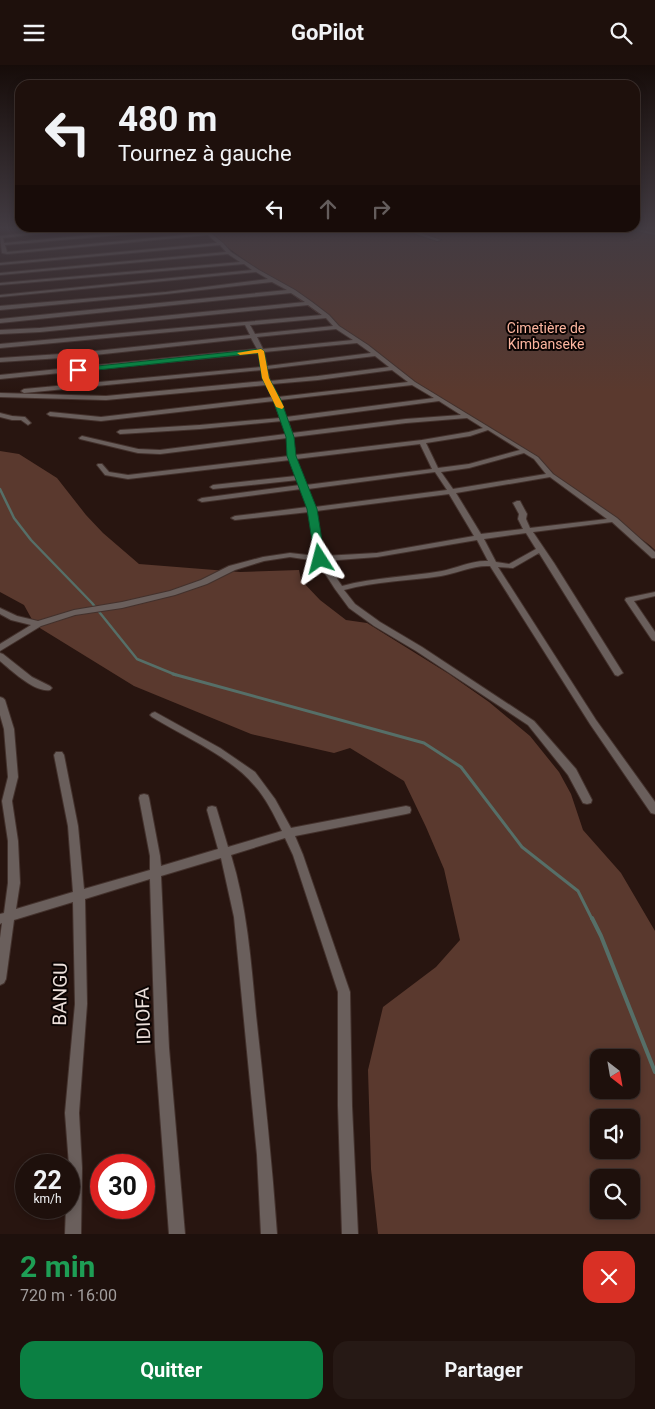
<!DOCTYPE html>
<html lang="fr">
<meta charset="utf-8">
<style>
:root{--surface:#1e100c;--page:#261915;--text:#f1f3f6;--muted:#a19d9d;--line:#3c302d;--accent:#0b8043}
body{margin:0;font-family:Roboto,sans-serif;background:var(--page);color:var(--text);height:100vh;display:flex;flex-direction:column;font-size:19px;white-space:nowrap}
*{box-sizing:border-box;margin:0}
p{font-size:16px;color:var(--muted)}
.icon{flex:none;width:28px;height:28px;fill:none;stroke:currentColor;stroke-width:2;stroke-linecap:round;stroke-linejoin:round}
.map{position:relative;height:1169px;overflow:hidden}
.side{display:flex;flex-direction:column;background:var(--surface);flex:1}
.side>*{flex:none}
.hud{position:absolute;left:15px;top:15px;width:625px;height:152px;border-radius:15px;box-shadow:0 2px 8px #0003,0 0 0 1px var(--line);background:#1e100c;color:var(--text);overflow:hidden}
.needle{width:32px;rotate:149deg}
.fabs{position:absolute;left:590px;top:984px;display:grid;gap:10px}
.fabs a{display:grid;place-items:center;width:50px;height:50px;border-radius:10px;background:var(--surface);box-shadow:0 2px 8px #0003,0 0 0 1px var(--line);font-size:25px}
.speed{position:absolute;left:15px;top:1089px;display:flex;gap:10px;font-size:25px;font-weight:700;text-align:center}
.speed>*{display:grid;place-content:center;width:65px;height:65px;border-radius:50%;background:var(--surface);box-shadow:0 2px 8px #0003,0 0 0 1px var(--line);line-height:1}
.speed small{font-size:12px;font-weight:400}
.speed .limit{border:8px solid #d22;background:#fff;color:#111}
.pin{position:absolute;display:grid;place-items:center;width:42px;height:42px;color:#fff;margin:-21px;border-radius:10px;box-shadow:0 2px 8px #0006}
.me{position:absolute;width:55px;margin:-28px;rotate:351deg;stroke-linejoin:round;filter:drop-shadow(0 0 4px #0008)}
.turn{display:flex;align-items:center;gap:18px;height:105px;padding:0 20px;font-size:22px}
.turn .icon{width:65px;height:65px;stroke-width:2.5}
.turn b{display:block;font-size:35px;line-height:42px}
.lanes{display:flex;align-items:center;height:48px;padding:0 20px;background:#0003;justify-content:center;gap:25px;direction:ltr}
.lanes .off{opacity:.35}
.round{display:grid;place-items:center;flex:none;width:52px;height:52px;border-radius:15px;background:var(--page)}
.headline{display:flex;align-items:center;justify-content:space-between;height:85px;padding:0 20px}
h1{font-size:30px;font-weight:700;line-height:38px;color:#1e9e55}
.button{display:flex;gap:10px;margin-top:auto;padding:10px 20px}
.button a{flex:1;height:58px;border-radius:15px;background:var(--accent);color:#fff;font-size:20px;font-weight:700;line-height:58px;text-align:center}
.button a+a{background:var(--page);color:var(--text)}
header{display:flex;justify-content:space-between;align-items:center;height:65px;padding:0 20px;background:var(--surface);font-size:22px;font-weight:700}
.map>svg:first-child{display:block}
.green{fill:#5a392e;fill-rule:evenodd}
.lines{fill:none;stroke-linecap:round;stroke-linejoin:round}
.stream-far2{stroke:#566f68;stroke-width:2.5}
.stream-far1{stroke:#566f68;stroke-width:3}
.stream{stroke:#566f68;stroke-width:4}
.minor-casing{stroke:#43312c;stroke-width:2}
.minor{fill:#6a5f5c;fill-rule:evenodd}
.route{fill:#0b8043;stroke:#07532c}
.slow{fill:#f59e0b}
.labels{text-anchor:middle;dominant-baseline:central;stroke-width:4;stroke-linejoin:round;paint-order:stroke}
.far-park-label{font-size:14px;fill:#fcb59f;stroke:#0b0403}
.near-street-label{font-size:19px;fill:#ecdfda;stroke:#0b0403}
</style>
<header><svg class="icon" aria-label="menu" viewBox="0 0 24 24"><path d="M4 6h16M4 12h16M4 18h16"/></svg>GoPilot<svg class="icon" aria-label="search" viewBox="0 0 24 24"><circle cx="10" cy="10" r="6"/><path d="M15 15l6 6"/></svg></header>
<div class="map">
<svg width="655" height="1169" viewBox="0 0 655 1169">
<rect width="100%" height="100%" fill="#281510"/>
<path class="green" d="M655,162V485C644,474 630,468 617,459C589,439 559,419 536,393L413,318L201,163Z
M0,386L19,389L57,413L86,450L103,468L139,499L240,507L299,505L301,515L320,535L346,555L367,558L449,609L489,637L530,671L559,707L571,729L583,765L621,808L655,866V1169H378L371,1104L368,1005L383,942L436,902L460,875L444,804L426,762L404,716L350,683L334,688L251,669L134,621L35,560L24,540L0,527ZM599,992H631V1025H599ZM599,1052H631V1085H599ZM599,1112H631V1145H599Z"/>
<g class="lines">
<path class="stream-far2" d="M0,424L14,453L31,475L92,538L137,594L176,610"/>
<path class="stream-far1" d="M173,609L424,678L461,702L522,782L578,826L592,854"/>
<path class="stream" d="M592,853L601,871L655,1007"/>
<defs>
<path id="minor" d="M80,162H99L3,173L4,178L178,162H203L223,178L231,187L259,205L295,225L312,237L329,250L339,261L368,280L415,317L538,392L553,409L617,453L655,487V493H652L612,457L533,467L554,498L623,608L618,611L615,610L539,488L513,503L498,502L596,655L655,737V749L651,748L590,659L490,501C473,500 458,508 441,511C409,516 376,516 344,525L355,539L380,557L422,582L534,656L576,704L592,735L591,738L587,739L583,738L568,710L528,660L416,586L374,561L349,543L335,524L317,496L290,492L264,496L235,505L207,519L175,530L122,543L75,550L41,561L0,586V579L31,560L11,555L0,549V543L17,551L38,556L74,545L122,537L170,526L201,515L229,501L263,492L290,488L316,491L309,447L235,455L231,453L235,451L308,442L301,424L202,437L198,435L202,433L300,420L298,415L213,424L210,422L213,420L296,411L290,395L128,414L105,410L97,400L98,399H102L109,407L128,410L289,391L287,373L160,389L138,388L80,374L79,373L82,371L138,384L160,385L286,369L282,356L200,364L120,369L117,367L120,365L200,360L280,353L274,336L101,356L50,351L47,349L50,347L101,352L273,332L266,320L106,335L0,332V328L106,331L265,316L262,305L24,328L21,326L24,324L261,302L259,288L0,314V310L257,284L251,273L76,292L0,297V293L76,288L250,270L245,260L0,283V279L322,250L308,240L40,267L0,269V265L40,263L305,237L291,228L0,258V254L287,225L272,217L166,229L0,245V241L166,227L268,214L256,207L0,232V230L252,205L244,199L0,220V218L240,197L228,189L0,210V208L226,187L220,180L0,200V198L217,178L208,170L7,189L2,188L0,171ZM199,163L205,168L7,187L5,180ZM326,253L333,261L255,269L250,260ZM336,264L353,275L263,284L257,272ZM357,278L371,288L267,301L264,287ZM375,291L389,302L318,311L270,316L267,304ZM392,305L408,317L278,332L272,319L318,315ZM412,320L434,333L286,352L280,335ZM439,336L461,350L406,354L292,368L288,356ZM467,353L483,363L469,367L422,375L295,390L293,372L406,358ZM488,365L520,385L469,399L438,403L426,378L470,371ZM420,379L432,404L306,420L296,394ZM524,388L534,394L546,409L453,424L441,407L469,403ZM435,407L447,425L315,442L308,424ZM550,412L607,454L530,463L526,454L527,449L520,436H517L513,438L519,449L518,454L523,464L481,469L456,428ZM449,429L474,471L377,488L323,491L316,446ZM526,468L536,484L509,499L496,497L484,474ZM477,475L488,496C472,495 457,503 442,506C409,512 375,512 342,521L325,496L377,492Z
M395,162H403L441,175L437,176Z
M618,162H629L655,168V170Z
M0,348L12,351L25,352L31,358L28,360L21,355H12L0,352Z
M655,527V531L634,536L655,567V576L652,575L625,535L626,533Z
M0,588L3,589L32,612L50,621L52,623L50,625C35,628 11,605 0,596Z
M0,632L3,633L5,635L14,664L18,712L12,736L18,776L20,818L16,844L73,827L68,761L54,690L56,687H62L64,690L78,761L84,824L150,805V791L139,733L140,730L144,729L148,730L149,733L160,791L161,801L218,784L207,745L208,742L212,741L216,742L217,745L228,782L282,766C274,750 266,733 254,720C231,692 183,671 152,652L150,650L152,648L155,647L220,683L255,707L275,734L291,763L406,741L410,742L411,745L410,748L406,749L295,771L303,790L350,927L352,1041L358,1169H342L338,1041V927L293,790L285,773L231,790C247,842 251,896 256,950C264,1023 272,1096 277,1169H261L257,1090L234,852L221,793L161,811L169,983L185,1169H169L155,983L150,814L85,834L87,939L79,1048L82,1103L81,1169H65L66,1142H69V1100L65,1048L75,939L73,837L14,855L6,914L4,918L0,920V873L2,858L0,859V849L4,848L8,818V776L2,736L8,712L4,664L0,650Z"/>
</defs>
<use href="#minor" class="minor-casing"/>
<use href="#minor" class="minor"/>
</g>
<linearGradient id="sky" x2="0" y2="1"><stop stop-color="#160c09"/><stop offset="0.5" stop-color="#423b42"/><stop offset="1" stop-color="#423b42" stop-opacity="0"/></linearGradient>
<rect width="655" height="326" fill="url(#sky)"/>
<path class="route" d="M261,284L264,286L269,313L281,335L294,372L296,391L317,444L325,494L324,496H317L315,494L307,444L287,391L286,372L273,335L262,313L258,288L78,307L74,305L78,303Z"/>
<path class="slow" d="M261,284L264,286L269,313L284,342L282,344L276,342L262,313L258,288L240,290L237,288Z"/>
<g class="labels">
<g class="far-park-label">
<text x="546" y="263">Cimetière de<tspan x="546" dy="16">Kimbanseke</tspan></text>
</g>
<g class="near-street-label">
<text transform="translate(60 929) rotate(-89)">BANGU</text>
<text transform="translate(143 951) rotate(-92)">IDIOFA</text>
</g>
</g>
</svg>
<div class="fabs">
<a><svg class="needle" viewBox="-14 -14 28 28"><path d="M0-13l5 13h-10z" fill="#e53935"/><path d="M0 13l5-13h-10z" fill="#a19d9d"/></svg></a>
<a><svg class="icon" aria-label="sound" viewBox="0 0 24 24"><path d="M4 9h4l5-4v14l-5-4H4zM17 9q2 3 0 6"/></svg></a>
<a><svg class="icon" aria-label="search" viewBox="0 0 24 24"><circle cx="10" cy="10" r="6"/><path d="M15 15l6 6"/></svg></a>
</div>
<div class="speed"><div>22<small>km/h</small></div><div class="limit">30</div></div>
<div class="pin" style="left:78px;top:305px;background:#d93025"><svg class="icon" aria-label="arrive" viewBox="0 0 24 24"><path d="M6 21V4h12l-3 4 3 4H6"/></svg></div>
<svg class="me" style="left:320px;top:494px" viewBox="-20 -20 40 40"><path d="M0-17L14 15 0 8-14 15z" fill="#0b8043" stroke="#fff" stroke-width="4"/></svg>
<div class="hud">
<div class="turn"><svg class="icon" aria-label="left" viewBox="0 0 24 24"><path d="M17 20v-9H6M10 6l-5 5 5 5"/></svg><div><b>480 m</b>Tournez à gauche</div></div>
<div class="lanes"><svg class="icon" aria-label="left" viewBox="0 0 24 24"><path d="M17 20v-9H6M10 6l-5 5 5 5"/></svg><svg class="icon off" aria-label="ahead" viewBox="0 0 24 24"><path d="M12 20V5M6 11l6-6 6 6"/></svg><svg class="icon off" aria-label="right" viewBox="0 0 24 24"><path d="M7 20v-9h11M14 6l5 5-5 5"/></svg></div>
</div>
</div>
<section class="side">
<div class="headline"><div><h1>2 min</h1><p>720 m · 16:00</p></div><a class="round" style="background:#d93025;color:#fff"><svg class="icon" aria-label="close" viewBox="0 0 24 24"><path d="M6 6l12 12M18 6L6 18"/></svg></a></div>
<div class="button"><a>Quitter</a><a>Partager</a></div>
</section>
